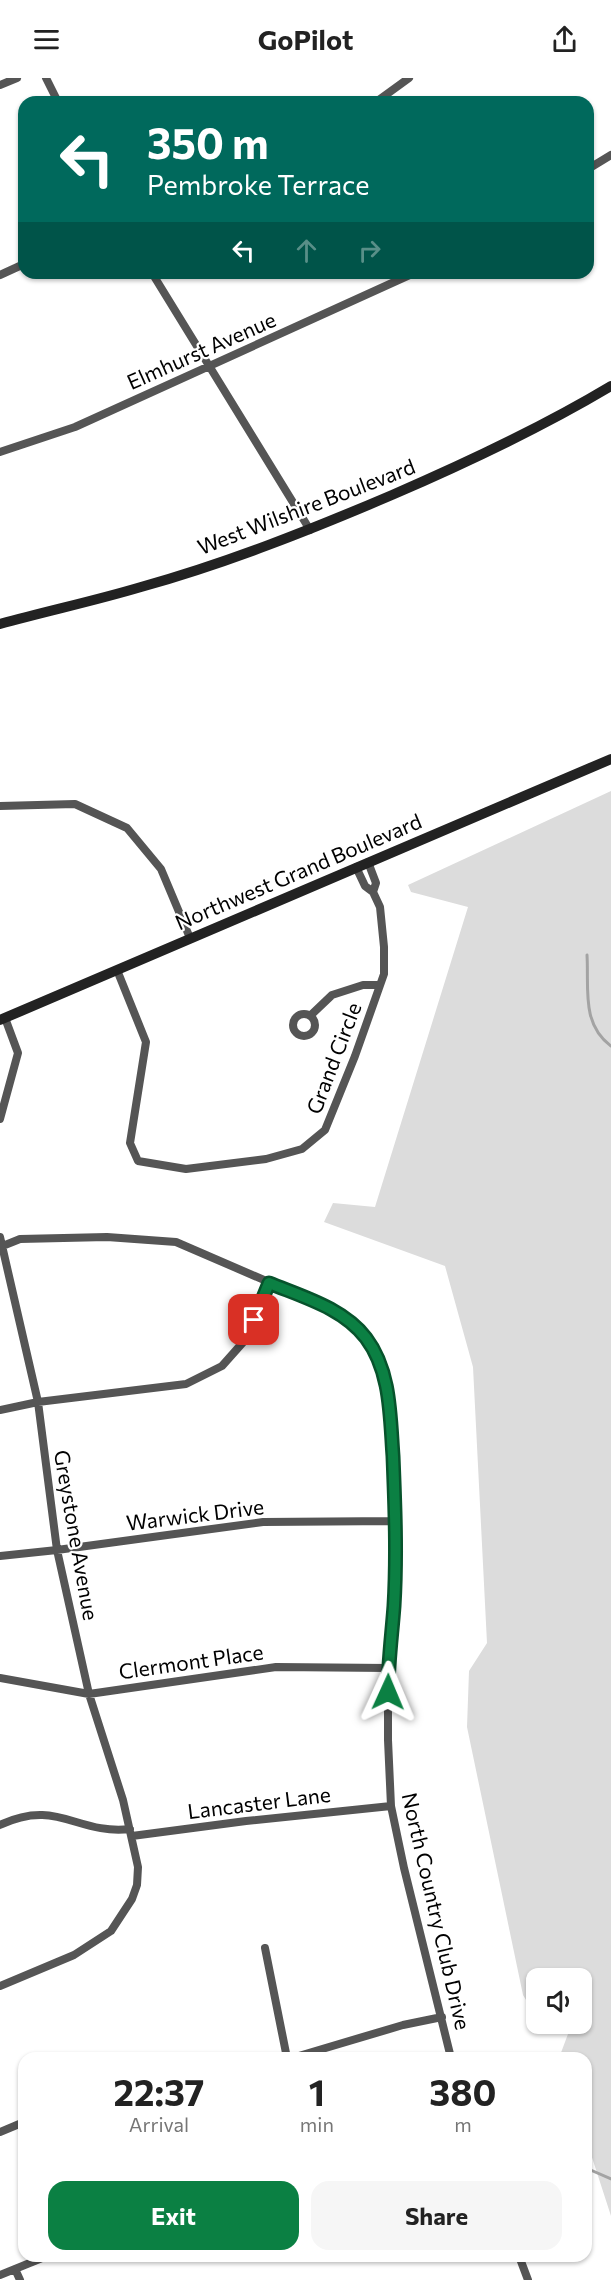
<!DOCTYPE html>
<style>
:root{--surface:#fff;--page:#f6f6f6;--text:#222;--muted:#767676;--accent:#0b8043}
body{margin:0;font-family:Commissioner,sans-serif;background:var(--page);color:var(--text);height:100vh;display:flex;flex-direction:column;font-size:22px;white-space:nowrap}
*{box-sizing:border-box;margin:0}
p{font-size:20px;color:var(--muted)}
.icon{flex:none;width:33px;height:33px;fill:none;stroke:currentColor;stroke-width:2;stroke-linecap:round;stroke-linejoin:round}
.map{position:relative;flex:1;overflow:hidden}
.details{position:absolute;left:18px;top:1974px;width:574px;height:210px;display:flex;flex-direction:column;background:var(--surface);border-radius:18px;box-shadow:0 2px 4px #0004}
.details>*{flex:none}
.hud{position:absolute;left:18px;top:18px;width:576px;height:183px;border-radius:18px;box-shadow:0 2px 4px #0004;background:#00695c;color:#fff;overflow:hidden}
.controls{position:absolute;left:526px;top:1890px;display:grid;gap:12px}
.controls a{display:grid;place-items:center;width:66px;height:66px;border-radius:12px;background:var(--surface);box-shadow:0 2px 4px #0004;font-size:30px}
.pin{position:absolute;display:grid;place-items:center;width:51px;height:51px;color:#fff;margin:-26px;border-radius:12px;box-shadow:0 3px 9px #0006}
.me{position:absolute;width:66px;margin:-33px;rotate:1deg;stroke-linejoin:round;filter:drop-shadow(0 0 4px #0008)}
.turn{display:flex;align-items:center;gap:21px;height:126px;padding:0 30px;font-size:27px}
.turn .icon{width:78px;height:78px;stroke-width:2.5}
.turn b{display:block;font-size:42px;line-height:51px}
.lanes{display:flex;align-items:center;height:57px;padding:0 30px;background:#0003;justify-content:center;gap:30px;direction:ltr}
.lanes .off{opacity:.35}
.eta{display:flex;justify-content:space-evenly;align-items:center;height:102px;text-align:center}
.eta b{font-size:36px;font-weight:700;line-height:42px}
.cta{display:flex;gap:12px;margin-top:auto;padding:12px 30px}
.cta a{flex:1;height:69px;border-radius:18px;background:var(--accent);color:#fff;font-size:24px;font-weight:700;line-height:69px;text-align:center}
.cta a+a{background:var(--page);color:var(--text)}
header{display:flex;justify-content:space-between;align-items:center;height:78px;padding:0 30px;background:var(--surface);font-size:27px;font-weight:700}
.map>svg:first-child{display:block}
.green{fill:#dcdcdc}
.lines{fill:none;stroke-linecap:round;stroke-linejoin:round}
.stream{stroke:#a3a3a3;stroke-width:3}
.street{stroke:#555;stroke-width:8}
.secondary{stroke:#222;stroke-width:10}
.route-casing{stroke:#07532c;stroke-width:15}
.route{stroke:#0b8043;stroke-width:10}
.labels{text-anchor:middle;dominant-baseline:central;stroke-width:4.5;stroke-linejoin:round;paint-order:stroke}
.street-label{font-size:21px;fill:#000;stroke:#fff}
</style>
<header><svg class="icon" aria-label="menu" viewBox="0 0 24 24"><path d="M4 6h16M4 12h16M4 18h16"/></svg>GoPilot<svg class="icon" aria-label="share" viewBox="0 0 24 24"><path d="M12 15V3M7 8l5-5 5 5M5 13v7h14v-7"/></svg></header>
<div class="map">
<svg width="611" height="2202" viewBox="0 0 611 2202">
<rect width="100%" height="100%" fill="#fff"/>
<path class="green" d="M611,713V2138L587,2064L586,1980H559L568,1956L544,1946H582V1900H537V1940L523,1917L467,1649L469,1593L487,1565L473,1289L445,1188L324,1144L333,1125L375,1129L468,829L411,814L408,807Z"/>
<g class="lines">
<path class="stream" d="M587,877C589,910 581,946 611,968
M586,2090L611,2101"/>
<path class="street" d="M46,0L58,24
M0,7L17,0
M376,24L409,0
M588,91L611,77
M152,195L310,452
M0,197L24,186
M0,374L75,349L414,195
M0,728L75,726L127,750L161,791L190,860
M368,784L376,805L373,814
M117,892L146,964L130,1065L138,1083L186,1091L266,1081L302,1071L325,1052L355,978L384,896V869L380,829L373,814L365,808L356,789
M293 947a11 11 0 1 1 22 0a11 11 0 1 1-22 0Z
M310,938L332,917L363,907H380
M0,1041L18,975L5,940
M0,1159L38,1324L57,1472L89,1616L123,1722L138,1789L137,1807L132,1821L111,1853L74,1877L0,1908
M0,1169L20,1161L107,1159L176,1164L338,1234L366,1259L382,1286L390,1331L396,1443L394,1527L388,1590V1662L391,1728L404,1790L451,1980
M0,1332L38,1324L186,1306L222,1288L246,1261L269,1205
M0,1478L57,1472L263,1444L396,1443
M0,1600L89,1616L276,1589L388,1590
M0,1747C57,1720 77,1757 130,1751
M132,1758L246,1743L391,1728
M265,1870L287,1980
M292,1980L403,1947L442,1939
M0,2054L24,2044
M519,2178L528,2202
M15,2191L20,2202
M0,2197L47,2178"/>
<path class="secondary" d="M0,546C47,533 94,523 141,509C227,485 310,452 392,417C466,385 541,350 611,308
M0,942L611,681"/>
</g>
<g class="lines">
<defs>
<path id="route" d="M254,1242L269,1205C303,1219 343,1230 366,1260C391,1293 390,1338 393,1378C395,1428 397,1478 394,1528C392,1556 388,1585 388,1614"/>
</defs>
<use href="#route" class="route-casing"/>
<use href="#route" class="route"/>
</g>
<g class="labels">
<g class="street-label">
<text transform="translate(201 272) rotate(-24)">Elmhurst Avenue</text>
<text transform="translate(306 428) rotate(-21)">West Wilshire Boulevard</text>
<text transform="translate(298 793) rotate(-23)">Northwest Grand Boulevard</text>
<text transform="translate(333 980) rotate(-69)">Grand Circle</text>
<text transform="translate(195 1436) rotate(-7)">Warwick Drive</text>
<text transform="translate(77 1457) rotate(80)">Greystone Avenue</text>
<text transform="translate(191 1583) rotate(-8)">Clermont Place</text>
<text transform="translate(259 1724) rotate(-7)">Lancaster Lane</text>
<text transform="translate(437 1833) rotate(77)">North Country Club Drive</text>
</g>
</g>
</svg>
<div class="controls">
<a><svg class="icon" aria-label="sound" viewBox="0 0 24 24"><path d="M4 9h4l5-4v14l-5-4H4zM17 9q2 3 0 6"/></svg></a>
</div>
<div class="pin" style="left:254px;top:1242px;background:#d93025"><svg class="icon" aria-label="arrive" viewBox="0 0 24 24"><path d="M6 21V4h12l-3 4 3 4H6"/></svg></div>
<svg class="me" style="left:388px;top:1614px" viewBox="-20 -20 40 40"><path d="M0-17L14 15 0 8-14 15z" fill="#0b8043" stroke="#fff" stroke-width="4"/></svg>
<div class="hud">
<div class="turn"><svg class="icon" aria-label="left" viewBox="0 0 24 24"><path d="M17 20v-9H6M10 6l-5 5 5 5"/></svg><div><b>350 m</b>Pembroke Terrace</div></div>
<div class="lanes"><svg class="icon" aria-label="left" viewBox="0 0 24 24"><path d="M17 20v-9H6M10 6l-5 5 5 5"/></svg><svg class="icon off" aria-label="ahead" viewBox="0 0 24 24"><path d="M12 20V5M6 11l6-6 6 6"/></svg><svg class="icon off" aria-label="right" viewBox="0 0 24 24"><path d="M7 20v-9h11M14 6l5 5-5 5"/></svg></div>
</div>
<section class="details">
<div class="eta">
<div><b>22:37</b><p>Arrival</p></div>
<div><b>1</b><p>min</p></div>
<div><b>380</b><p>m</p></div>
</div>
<div class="cta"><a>Exit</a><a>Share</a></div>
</section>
</div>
